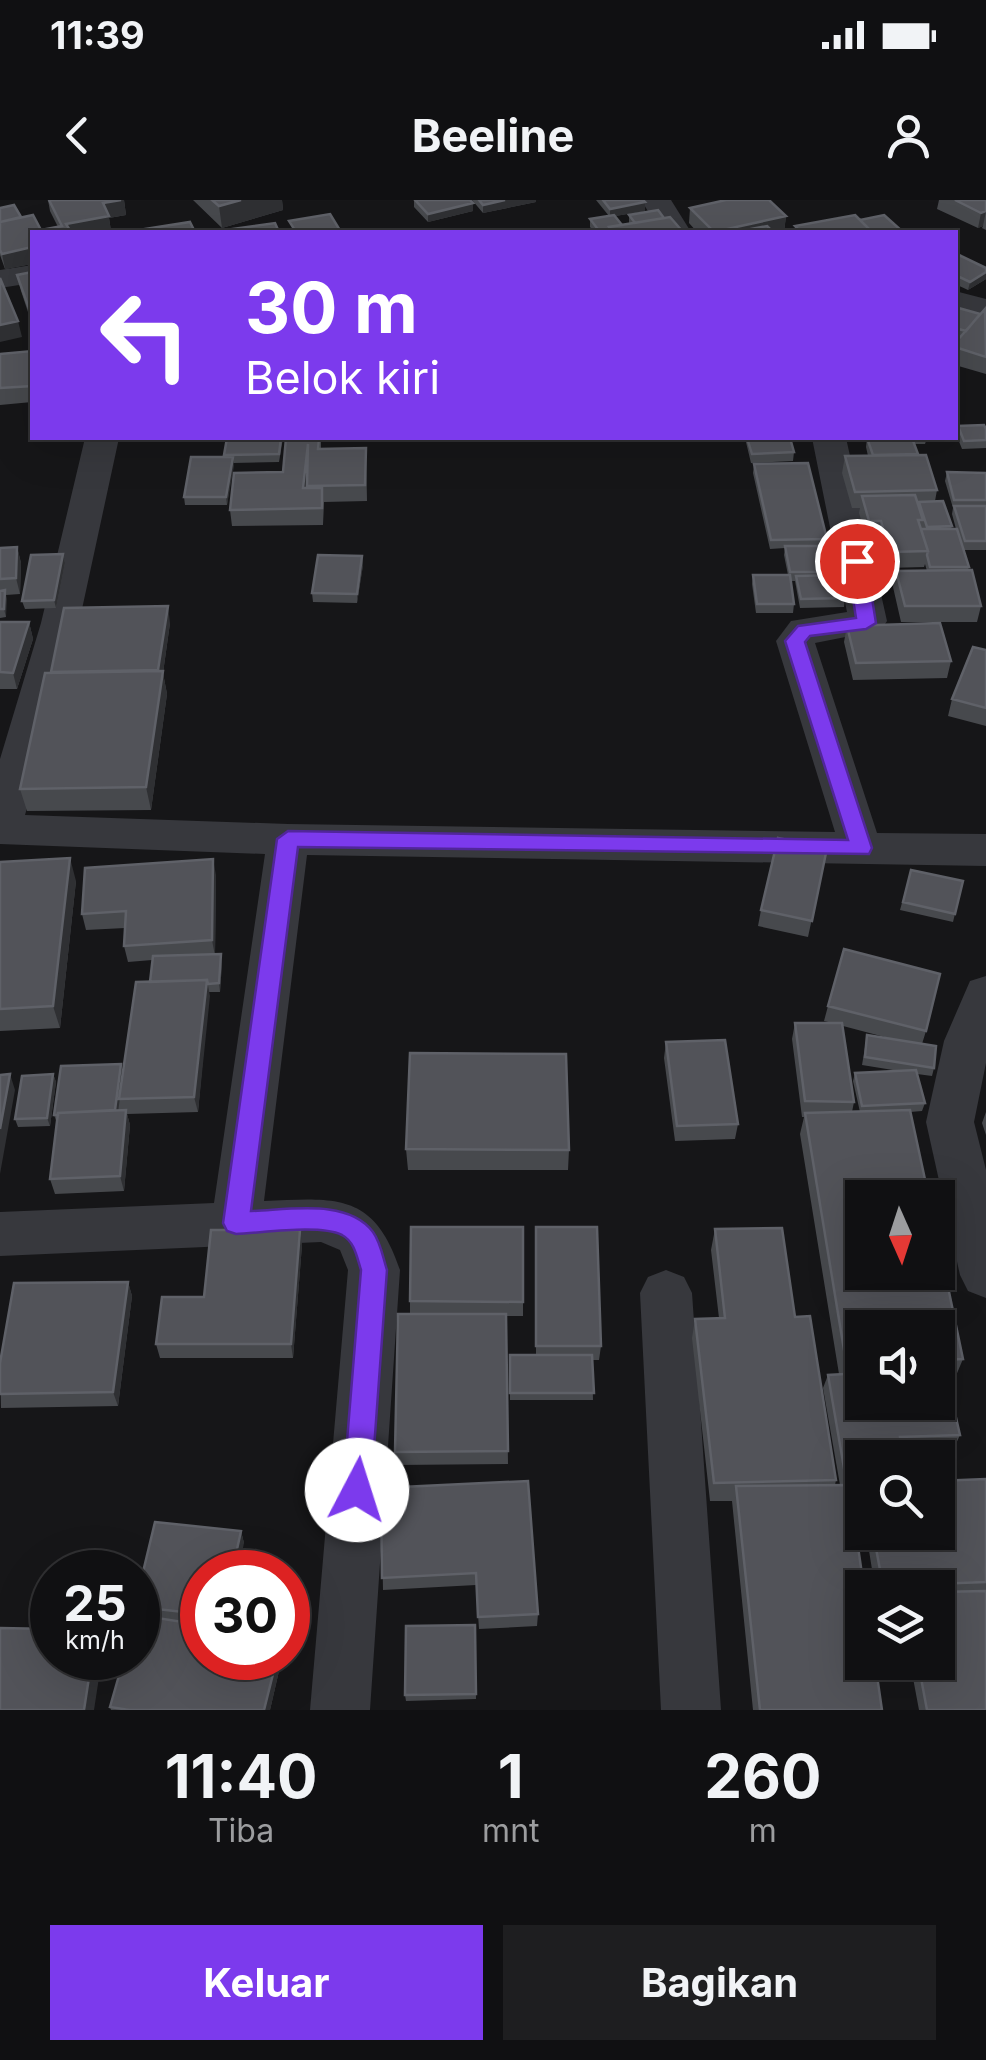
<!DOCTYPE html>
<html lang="id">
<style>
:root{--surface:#101012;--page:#1e1e20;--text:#f1f3f6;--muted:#9c9d9f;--line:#303032;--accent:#7c3aed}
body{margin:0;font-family:Inter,sans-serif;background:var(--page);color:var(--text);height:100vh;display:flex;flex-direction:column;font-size:38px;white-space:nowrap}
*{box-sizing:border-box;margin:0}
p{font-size:32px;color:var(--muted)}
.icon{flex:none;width:55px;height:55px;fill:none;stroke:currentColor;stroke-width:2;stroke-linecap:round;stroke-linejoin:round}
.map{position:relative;height:1510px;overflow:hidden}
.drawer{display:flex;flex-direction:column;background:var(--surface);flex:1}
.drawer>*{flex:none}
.guide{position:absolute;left:30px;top:30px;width:928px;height:210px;border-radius:0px;box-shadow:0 10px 40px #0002,0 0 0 2px var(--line);background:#7c3aed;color:#fff;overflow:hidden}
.needle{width:65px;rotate:177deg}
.controls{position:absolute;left:845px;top:980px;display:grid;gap:20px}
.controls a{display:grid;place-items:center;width:110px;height:110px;border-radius:0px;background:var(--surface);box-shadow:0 10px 40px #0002,0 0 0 2px var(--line);font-size:50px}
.speed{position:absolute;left:30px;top:1350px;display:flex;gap:20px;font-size:50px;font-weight:700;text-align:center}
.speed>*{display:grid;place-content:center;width:130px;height:130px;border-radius:50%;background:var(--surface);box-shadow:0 10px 40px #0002,0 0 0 2px var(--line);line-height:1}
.speed small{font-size:25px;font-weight:400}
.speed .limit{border:15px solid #d22;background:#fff;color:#111}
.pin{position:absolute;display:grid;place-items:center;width:85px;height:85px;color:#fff;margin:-42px;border:5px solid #fff;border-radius:50%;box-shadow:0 2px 10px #0007}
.me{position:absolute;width:110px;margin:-55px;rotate:5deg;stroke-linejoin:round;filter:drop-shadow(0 0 8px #0008)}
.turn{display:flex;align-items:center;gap:35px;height:210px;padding:0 50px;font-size:45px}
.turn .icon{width:130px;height:130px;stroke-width:2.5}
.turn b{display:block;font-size:70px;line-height:85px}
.eta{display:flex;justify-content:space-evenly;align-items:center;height:170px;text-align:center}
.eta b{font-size:60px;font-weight:700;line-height:70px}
.button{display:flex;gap:20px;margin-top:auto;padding:20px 50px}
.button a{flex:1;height:115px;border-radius:0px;background:var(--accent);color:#fff;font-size:40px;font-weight:700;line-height:115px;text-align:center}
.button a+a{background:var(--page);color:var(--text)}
.status{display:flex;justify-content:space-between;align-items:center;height:70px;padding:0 50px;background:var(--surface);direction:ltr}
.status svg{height:28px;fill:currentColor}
header{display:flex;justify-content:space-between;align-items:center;height:130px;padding:0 50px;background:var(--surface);font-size:45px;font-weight:700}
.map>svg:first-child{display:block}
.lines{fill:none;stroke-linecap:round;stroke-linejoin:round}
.minor{fill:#37383d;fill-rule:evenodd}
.wall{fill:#47494d;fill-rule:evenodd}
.shaded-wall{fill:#2f3033}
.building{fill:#525359;stroke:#5f6168;stroke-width:2.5}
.route{fill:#7c3aed;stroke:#51269a;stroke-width:2.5}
</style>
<div class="status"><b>11:39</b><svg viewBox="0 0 49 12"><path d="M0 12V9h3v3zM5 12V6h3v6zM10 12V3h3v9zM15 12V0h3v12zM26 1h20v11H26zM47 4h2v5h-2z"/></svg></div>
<header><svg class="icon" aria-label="back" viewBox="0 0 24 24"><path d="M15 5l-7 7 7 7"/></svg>Beeline<svg class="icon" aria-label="person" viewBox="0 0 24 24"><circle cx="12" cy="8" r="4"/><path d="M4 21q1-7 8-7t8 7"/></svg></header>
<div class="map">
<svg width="986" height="1510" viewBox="0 0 986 1510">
<rect width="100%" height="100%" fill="#161618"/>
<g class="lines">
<path class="minor" d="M641,0H671L691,32H661Z
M32,65V83L0,88V70Z
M955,91L986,99V118L955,110Z
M85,238H119L79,423L25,615L288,624L835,632L776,441L791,421L847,412L812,238H846L887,421L881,430L815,443L877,633L986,634V666L307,655L264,1001C336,998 374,992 400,1070L370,1510H310L348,1070L340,1050L321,1042L0,1056V1012L214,1003L265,654L0,644V559L41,423Z
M986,776V863L974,922L986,970V1098L968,1091L960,1075L926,922L944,841L970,781Z
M666,1070L684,1077L692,1093L721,1510H661L640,1093L648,1077Z"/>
</g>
<path class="wall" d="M48,0H124L126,15L109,18L111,31L105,32H32V64L5,69L0,55V8L21,17L41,30L58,27L50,11Z
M193,0H282L283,10L222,28Z
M414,0L473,11L428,22L414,7Z
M472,0H536V2L483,13Z
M596,0H643L645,11L615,16L622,25L629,24V15L664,18L683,32H594L590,27V19L609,16Z
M939,0H986V30L982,28L983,26L978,28L937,9Z
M690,8L786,16L784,32H697L689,23Z
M955,56L986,68V79L968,90L955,84Z
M32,72V124L21,91L17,75Z
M955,107L980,115L986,109V174L955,165V143L959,138L955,137Z
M32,151V202L0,205V154Z
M958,226L986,229V248L962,249L956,234Z
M283,238L279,262L233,263L227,305H185L184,297L225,257L224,255Z
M286,238H321V249L366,248L367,301L324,302L323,325L232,326L230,310L283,272Z
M706,238H813L812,240H791L794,252L793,261L751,263L745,238L706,239Z
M867,238H927L925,244H914L918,254L937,290L935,301L952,326L951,329H956L952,314L953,308L945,281L947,272L986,273V350H964L969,367L968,370L981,406L977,422H901L893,387L896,371H927L925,364L924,367L887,368L878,337H866L859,313L860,308H852L842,273L845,256H868L866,247Z
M754,264L827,339L826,346L843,372L841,380L845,398L844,407L800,408L795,381H791L794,404L793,413H756L752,384L753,375H788L784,355L785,348L770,349L753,273Z
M17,347L21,363L20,394L6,395V417L0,418V348Z
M63,354L65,363L56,408L25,409L22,401Z
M362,356L363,365L357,403L313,402L312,393Z
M0,422H29L33,439L17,489H0Z
M170,423L163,473L167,494L151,610L27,611L20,589L51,473Z
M847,426L951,461L947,478L853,480L844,442Z
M986,450V526L948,516L952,499Z
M827,648L808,737L758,726L761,710Z
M0,662L76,681L60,828L0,831Z
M911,670L963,681L953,722L900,710Z
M216,675L215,755L222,763L220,792H209L198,912L127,914L130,925L124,991L55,994L50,979L57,923L54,915L121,864L123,872L150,782L152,760L128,762L124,746L125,728L86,730L82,714Z
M828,806L926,831L922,844L934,868L932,876L917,874L925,903L922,911L910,912L963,1159L955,1178L947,1179L960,1235L954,1248L903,1250L862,1258V1286H849L882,1510H753L732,1301H710L692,1138L695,1119L719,1118L711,1050L715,1029L795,1117L836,1280L835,1285H840L823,1188L828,1175L839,1174L800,934L804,917H802L792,839L795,823H833L824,821ZM843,826L896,840L867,835L862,865L899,871L855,873L853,881L860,912H852L854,902ZM862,1128H938V1202H862Z
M666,842L738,924L735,939L675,941L664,858Z
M53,874L56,882L50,926L18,927L15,919Z
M986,912V935L982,923Z
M406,949L569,950L568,970H408Z
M523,1027V1116H506L508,1264L396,1265L395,1252L410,1114V1101Z
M536,1027L601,1146L599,1160H592L593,1200H510V1155H536Z
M300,1030L302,1045L293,1158H160L156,1144L204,1097Z
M128,1082L132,1096L118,1206L1,1208L0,1163Z
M986,1279V1510H919L910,1462H938V1388H875L866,1332H938Z
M862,1287V1316L859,1297Z
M381,1288L538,1414L537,1426L479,1429L476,1385L383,1390Z
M241,1331L244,1343L202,1372V1458H282L270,1510H111L110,1507L138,1458V1393Z
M475,1425L476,1499L406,1501L405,1495Z"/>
<path class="shaded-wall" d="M124,0L126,15L109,18L111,31L67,32L66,24L103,3Z
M241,0H282L283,10L222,28L219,6Z
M505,0H536V2L483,13V5Z
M645,2V11L610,17V9Z
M473,3V11L428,22V14Z
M986,11L983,26L978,28L981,13Z
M786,16L784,32H714Z
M32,47V64L5,69L2,54Z
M986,72V79L968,90L970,82Z
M18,121L22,137L0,142V125Z
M308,244L310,260L305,305L303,288Z
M233,257L234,266L227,305L226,297Z
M17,347L21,363L20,394L16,378Z
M63,354L65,363L56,408L54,400Z
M362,356L363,365L357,403V394Z
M5,390L7,399L6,417L4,409Z
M168,406L170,423L163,473L167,494L151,610L146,587L158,470Z
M29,422L33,439L17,489L13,473Z
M70,658L76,681L60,828L53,806Z
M213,659L216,675L215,756L212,740Z
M221,754L222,763L220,792L219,783Z
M207,780L210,796L198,912L194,897Z
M121,864L123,873L117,921L115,913Z
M10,874L15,890L0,974V929Z
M53,874L56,882L50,926L47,918Z
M126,910L130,925L124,991L120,976Z
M300,1030L302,1045L293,1158L291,1144Z
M128,1082L132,1096L118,1206L113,1192Z
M241,1331L244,1343L238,1372H232Z
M92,1458H102L94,1510H84Z
M277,1458H282L270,1510H264Z"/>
<path class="building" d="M49,0H121L103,3L109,16L66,24L71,32H32V47L2,54L0,50V22L33,15L41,30L62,26Z
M212,0H241L219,6Z
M415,0H470L473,3L428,14Z
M479,0H505L483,5Z
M603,0H643L645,2L610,9Z
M726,0H769L786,16L714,32L690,8Z
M955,0H986V11L981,13Z
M14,5L21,17L0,22V8Z
M658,10L664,18L635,23L629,15Z
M330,14L341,32H296L289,21Z
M614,15L622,25L609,27V31L600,32L590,19Z
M855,15L872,32H801L795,26Z
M884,15L903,32H872L860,20Z
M670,17L683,32H613L609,27Z
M190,22L195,32H126Z
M275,23L279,32H211Z
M767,26L773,32H735Z
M957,54L986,68V72L970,82L955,75V56Z
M32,72V117L17,75Z
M0,78L18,121L0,125Z
M955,107L980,114L966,131L955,128Z
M985,109L986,157L955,147V143Z
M32,151V186L0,188V154Z
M984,225L986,229V240L964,241L958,226Z
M227,238H281L279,254L224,255Z
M286,238H319L318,249L366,248L365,285L307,286L308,244L303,288H322V308L230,310L234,273L283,272Z
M747,238H790L794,252L752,254Z
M867,238H912L918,254L873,255Z
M926,255L937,290L855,292L845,256Z
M191,257H233L226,297H184Z
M808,263L827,339L771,340L754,264Z
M947,272L986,273V300H954Z
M915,295L923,320H918L928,351L890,352L881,321H869L862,296Z
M943,301L952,326L927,327L919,302Z
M954,306H986V341H965Z
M921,329H957L969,367H930L927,355L928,351Z
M785,346H838L843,372H790Z
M17,347L16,378L0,379V348Z
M63,354L54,400L22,401L31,355Z
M318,355L362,356L357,394L312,393Z
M972,370L981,406H905L896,371Z
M753,375H790L794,404H757Z
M840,375L845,398L801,399L796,376Z
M5,390L4,409H0V391Z
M168,406L158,470L51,472L64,408Z
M0,422H29L13,473L0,472Z
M940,423L951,461L856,463L847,426Z
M973,447L986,450V508L952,499Z
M163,471L146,587L20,589L45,473Z
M778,638L827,648L812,721L761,710Z
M70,658L53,806L0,809V662Z
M213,659L212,740L124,746L126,711L82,714L85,668Z
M911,670L963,681L955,714L903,702Z
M844,749L940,774L926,831L828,806Z
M221,754L219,783L208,784L207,780L150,782L153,756Z
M207,780L194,897L119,899L136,782Z
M795,823H842L854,902L805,901Z
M867,835L936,846L934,868L865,857Z
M725,840L738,924L677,926L666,842Z
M410,853L566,854L569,950L406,949Z
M121,864L115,910L58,913V915H54L61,866Z
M916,870L925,903L862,906L855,873Z
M10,874L0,929V875Z
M53,874L47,918L15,919L22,876Z
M126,910L120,976L50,979L58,913Z
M910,910L929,998H862V1072H938V1039L963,1159L938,1160V1128H862V1162H846L805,913Z
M411,1027H523V1102L410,1101Z
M536,1027H597L601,1146H536Z
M782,1028L795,1117L810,1116L836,1280L714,1283L695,1119L725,1118L715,1029Z
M211,1030H300L291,1144H156L162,1097H204Z
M128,1082L113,1192L0,1194V1163L14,1083Z
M398,1114H506L508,1251L395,1252Z
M510,1155H592L594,1193H510Z
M938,1170H945L960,1235L900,1237L904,1258H862V1273L845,1274L828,1175L862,1173V1202H938Z
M986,1279V1382L883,1386L873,1332H938V1281Z
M528,1281L538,1414L478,1417L476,1373L382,1378L381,1288Z
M849,1285L864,1388H862V1462H875L882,1510H760L736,1286Z
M155,1322L241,1331L232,1372H202V1414L138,1407V1393Z
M986,1391V1510H927L918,1462H938V1392Z
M138,1415L202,1425V1458H277L264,1510H129L110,1507L124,1458H138Z
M475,1425L476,1494L405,1495L406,1426Z
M0,1428L52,1429V1458H92L84,1510H0Z"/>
<path class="route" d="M857,355L866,361L876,423L866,429L810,436L805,442L872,648L869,654L298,647L251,1011C288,1010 348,998 373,1032C381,1043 383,1058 387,1070L371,1290L367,1300L357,1304L347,1300L343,1290L361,1070C357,1058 355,1042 342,1035C319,1024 263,1033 236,1034L227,1031L223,1023L277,639L288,631L848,640L785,441L798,426L856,418L847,361Z"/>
</svg>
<div class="controls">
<a><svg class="needle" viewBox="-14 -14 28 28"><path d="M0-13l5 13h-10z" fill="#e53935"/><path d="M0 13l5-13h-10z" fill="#9c9d9f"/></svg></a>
<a><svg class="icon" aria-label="sound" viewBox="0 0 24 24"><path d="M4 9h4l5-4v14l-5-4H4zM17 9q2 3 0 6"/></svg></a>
<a><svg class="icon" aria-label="search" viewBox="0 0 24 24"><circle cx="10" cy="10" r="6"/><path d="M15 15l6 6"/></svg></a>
<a><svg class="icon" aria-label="layers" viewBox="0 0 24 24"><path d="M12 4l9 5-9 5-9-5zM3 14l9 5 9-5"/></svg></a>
</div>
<div class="speed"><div>25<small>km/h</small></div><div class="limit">30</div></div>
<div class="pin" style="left:857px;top:361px;background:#d93025"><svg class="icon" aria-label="arrive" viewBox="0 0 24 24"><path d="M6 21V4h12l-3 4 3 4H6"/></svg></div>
<svg class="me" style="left:357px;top:1290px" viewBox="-20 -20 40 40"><circle r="19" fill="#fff"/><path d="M0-13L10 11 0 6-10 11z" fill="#7c3aed"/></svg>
<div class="guide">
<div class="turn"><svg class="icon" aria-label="left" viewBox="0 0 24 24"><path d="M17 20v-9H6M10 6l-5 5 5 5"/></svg><div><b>30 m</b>Belok kiri</div></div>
</div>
</div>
<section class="drawer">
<div class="eta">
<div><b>11:40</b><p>Tiba</p></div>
<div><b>1</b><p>mnt</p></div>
<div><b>260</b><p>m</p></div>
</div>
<div class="button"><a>Keluar</a><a>Bagikan</a></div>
</section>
